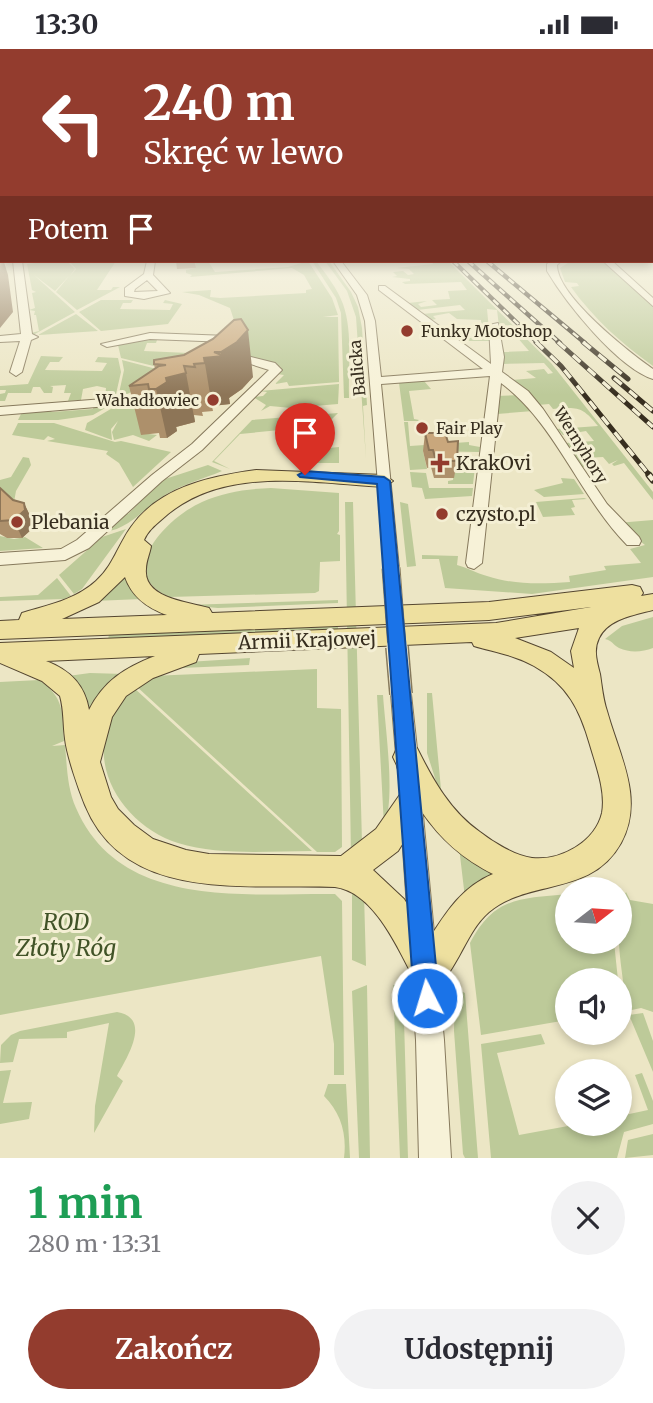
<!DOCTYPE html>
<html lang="pl">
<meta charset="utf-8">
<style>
:root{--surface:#fff;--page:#f2f2f3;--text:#2b2b33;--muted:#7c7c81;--accent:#933c2e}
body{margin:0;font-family:Merriweather,serif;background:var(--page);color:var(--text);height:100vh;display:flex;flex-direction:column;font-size:26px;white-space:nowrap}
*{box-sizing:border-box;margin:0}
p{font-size:23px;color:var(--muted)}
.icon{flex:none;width:38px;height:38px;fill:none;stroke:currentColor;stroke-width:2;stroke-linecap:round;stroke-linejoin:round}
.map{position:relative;height:1109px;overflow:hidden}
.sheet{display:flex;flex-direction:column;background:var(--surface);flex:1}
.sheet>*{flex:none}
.banner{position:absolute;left:0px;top:0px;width:654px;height:214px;box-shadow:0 4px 10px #0003;background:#933c2e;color:#fff;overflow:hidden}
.needle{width:46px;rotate:73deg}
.buttons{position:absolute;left:555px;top:828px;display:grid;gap:14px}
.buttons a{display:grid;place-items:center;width:77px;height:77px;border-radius:50%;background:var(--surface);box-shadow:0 4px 10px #0003;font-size:35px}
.pin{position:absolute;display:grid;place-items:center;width:60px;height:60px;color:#fff;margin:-72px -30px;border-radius:50% 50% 50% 0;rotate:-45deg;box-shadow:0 0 7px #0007}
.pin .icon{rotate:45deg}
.me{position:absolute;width:77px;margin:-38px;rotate:355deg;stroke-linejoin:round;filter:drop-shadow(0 0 5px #0008)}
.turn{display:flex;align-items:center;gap:24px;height:147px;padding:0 28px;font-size:32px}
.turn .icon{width:91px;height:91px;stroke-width:2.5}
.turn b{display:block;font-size:49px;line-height:60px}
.then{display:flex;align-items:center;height:66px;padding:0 28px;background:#0003;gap:14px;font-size:26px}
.round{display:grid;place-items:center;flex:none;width:74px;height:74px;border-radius:37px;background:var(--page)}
.headline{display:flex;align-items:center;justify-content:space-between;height:119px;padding:0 28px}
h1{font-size:42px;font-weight:700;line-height:52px;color:#1e9e55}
.button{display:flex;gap:14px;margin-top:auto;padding:14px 28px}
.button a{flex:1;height:80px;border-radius:42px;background:var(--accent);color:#fff;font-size:28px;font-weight:700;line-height:80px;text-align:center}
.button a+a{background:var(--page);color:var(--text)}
.status{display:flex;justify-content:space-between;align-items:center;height:49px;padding:0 35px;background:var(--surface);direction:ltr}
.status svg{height:19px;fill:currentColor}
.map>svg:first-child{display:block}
.green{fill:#bdca99}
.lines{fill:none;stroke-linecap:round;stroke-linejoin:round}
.minor-casing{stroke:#86795c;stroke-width:2}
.major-casing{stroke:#544630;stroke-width:2}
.minor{fill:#f7f2d8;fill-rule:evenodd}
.major{fill:#eee09f;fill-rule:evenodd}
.rail-far2-casing{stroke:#372e1f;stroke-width:4.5}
.rail-far1-casing{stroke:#372e1f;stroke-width:5}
.rail-casing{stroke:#372e1f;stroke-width:7}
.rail-far2{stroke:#f4efd4;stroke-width:2.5;stroke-dasharray:7;stroke-linecap:butt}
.rail-far1{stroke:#f4efd4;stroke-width:3.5;stroke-dasharray:10;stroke-linecap:butt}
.rail{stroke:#f4efd4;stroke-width:4.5;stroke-dasharray:12;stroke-linecap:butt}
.minor-bridge-far1-casing{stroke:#86795c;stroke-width:19;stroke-linecap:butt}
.minor-bridge-casing{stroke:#86795c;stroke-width:24;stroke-linecap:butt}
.minor-bridge-far1{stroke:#f7f2d8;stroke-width:17}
.minor-bridge{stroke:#f7f2d8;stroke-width:21}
.wall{fill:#ad906b}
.shaded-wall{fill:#8d7557}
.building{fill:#c9a77c;stroke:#8d7557;stroke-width:2}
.route{fill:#1a73e8;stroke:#114b97;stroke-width:2}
.poi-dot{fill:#933c2e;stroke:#f4efd4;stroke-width:2.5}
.labels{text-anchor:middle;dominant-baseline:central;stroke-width:6;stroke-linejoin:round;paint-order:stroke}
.far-poi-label{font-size:16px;fill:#372e1f;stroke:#f4efd4;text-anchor:start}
.far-street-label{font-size:16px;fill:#372e1f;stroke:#f4efd4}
.poi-label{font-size:19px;fill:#372e1f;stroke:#f4efd4;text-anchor:start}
.street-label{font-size:19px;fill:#372e1f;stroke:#f4efd4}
.near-park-label{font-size:23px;font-style:italic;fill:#415327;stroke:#f4efd4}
</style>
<div class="status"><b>13:30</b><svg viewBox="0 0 49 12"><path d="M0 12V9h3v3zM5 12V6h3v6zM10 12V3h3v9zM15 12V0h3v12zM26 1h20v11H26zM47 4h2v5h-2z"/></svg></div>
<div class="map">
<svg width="653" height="1109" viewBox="0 0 653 1109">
<rect width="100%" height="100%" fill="#ece6c5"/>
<path class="green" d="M51,212H67L75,220L70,227L76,220L69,212H116L97,241H111L113,238H120L77,261L56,243L69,227L55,242L34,226L75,263L33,286L31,284L39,282L36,266H34L35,262L29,261L35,259L32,244L36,243L32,241L27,215Z
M196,212H208L215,223L288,218L308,212L332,249L338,266L323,268H338L339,333L289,337L287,333L275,335L284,326L277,325L281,318L246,308L230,259L199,246L182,243L211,241L210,248L220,249L306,244V241L312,240L304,226L292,219L190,228L192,226L186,224V221L196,219Z
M312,212H316C326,225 337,239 343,255C353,283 348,320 349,349H344L341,264L336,249Z
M325,212H329L351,243L358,258L362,279L367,356L363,357L366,410L356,268L347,242Z
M431,212H448L551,314L653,443V451L624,414L614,417L612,415L618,411L609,415L603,408L584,409L587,414L584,418H577L566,394L594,392L586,382L563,386L557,380L598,377C582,357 577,358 553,360L549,355L538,356L512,331L536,329L526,322L544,320L548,325L553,324L544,314L502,315L503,303L529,302L516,287H502L511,285L505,277H499L497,261L487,260L490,292H458L474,288L476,291H482L481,271L457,270L449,264L433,267L436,270L431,271L422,265L465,261L460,256L417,261L408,254L427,252L418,255L421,258L437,256L432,251L450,250L448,242L467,241L461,233L405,235L402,233L410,232V230L392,228L397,227L393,223L403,222L408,226L414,225L409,220L396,219L433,215Z
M571,212H605L653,258V317C621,294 594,270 571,238L579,237L577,234L565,233L560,219Z
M101,251H133L131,254H123L120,260L170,261L173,255L163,254L165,251L182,255L168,275L101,282L79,263Z
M76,265L98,282L38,286Z
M143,291H157L156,294H147L144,302L211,305L174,322L121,309L118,296Z
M41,307L63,308L59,313H50L45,321L102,322L107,314L95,313L98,308L118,309L121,323L116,345L105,350L106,339L97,337L83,340L81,351L68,352L71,344H64L66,336L50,337L53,338L52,344H44L40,338H33L31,344H8L5,352H0V345L5,344L6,341H0V337L28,335Z
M122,311L168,323L147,322L156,323L148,324L147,328L156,332L118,349L124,321Z
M424,332L431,340L409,342L414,370L424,372H404L399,334Z
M339,335L338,355L291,359L270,357L261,362L266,356L253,348L263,347L267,343L260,342Z
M199,345L149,385L157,386L149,392L133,386L114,391L112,383L118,372L111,380L112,391L85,381L87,374L126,351Z
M521,346L533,362L497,365L496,347Z
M114,354L93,366L58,371H18L22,363L48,360L52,363L93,360L94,356Z
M338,364L331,371V376L240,385L214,412L230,420L212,413L252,371Z
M404,373H408L410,397L469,393V396L480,398L479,403L423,402L427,420L410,421Z
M18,374H54L115,393L121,392L171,403L133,438L119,414L106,405L108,402L47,392L55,390L48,387L44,391L12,386Z
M339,398V414H295L308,401Z
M23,408L29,409L31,416L16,442L14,453L0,456V431L11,428Z
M471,408L476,410L473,435H448V432L453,431L455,409Z
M208,416L222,422C203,430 183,435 165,446C144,459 130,480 104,483L122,465H128L162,431Z
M410,423L426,424L429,439H473L472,447L425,450L422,439L412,438Z
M561,429L574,430L584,445L544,448L534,441L563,434Z
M271,439L339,444V482L337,485L340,486V512L320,513L319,542L315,544L169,548C113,523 168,468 202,453C224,443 247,440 271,439Z
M584,449L587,450L572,451L575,458L571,459L575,466L543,468L536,453Z
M345,453H353L362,794L351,807Z
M400,453L408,455L416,517L407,518Z
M653,471V528L532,545L445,539L439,510H422V506L458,507L457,516C468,519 476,524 487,527C515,536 541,535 570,533L569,527L606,521L604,517L641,514L630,500L645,496L617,474Z
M126,480L82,540L74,545L59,526L102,488Z
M0,487L14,490L25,488L43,499L0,502Z
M127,517L142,550L93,552Z
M57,529L71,547L64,550L0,552V548L38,546Z
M338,551V554L218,559L185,556Z
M653,568V599C642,603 630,604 619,599C612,595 613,592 605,590L622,577Z
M338,576V582L108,591L109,585Z
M250,609L249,616L159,620L188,613Z
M317,620V659L341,660L342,798L335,803H317L135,636L151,627Z
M90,624L124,625L91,664L68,627Z
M39,631C65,649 62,663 64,692L52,697L65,696C67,717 67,739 76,759C120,861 245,844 335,845L342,852L344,1026H334V995L321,907L0,966V633Z
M133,638L312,802C269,802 220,807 178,794C135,781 96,735 105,688C106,682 107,673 110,667C116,657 126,647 133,638Z
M427,644H432L442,751L427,704Z
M377,646H383C385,677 396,750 384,777Z
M459,798L498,822L465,849Z
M352,840L364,845L366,917L352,911Z
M626,843L630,851L653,855V963L641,959L627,962C624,930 610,869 626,843Z
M567,845V892L614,893L618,931H567V971L481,986L470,894C495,847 520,850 567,845Z
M367,936L370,1109H359L352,942Z
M393,936H403L408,1109H400Z
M455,939L465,944L478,1109H465L463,1105L454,982Z
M117,963C153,969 126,1010 117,1027L123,1032L94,1084L95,1057L109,974L67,983V989L19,990L13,1013L0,1014L1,996L11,986L20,982Z
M643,964L653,992V1023L629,966Z
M541,985L545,995L497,1004L519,1086L579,1075L620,1074V1067L648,1061L635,1026L642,1024L653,1052V1075L624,1083L617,1109H491L481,995Z
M11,1021L3,1054L32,1053L29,1070L0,1075V1022Z
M328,1035H346L350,1109H344C347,1085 341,1064 324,1047Z
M653,1085V1106L625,1109L628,1091Z"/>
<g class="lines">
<defs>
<path id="minor" d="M13,212H22L32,285L38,288L31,291L22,323L16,327L10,323L20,292L0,293V287L21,285Z
M147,212H155L153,226L170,244L144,250L125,247V239L144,225ZM147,231L158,242L134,243L135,240Z
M333,212H341L367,246L375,272L381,328L483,320L379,241V237H385L491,315L489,276L498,274L504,308L502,323L528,342L543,360L607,455L639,488L641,492L639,496H627C579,447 556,375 501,334L482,514L474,520L468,518L466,514L490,327L381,335L399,519L391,525L385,523L365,272L357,246Z
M551,212H561L557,216C557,247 629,303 653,320V330C617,318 566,254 547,222V215Z
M603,212H612L653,249V257Z
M150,284L228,287L240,290L247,307L275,314L282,321L202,401L162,432L89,499L65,511L0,516V504L61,500L77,491L152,426L192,395L269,321L238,311L231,294L228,293L150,290L107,298L101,295Z
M104,350L110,354L108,357L0,366V358Z
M401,637L408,639L411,645L419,718L416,725L408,728L400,725L397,718L391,645L394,639Z
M411,745L419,748L422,756L444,991L451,1109H419L416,991L400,756L403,748Z"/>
<path id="major" d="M256,421L384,426L393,432L384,438C310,434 221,415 161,471C154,477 148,482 144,491L151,497C150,504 146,512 146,520C143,550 190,553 209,559L212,564L489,553L632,536L640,538L643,544L641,547L653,545V561C634,566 608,570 599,589C593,601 597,613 600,625C602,638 603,650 607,662C619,706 645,750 621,794C591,848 530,829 489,863C463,885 456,932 425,945L413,940L408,928L410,922C395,893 372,843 335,838C249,834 126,856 85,756C78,739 67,707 65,690C63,675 64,661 60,647L42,632L0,614V594L496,574L591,558L489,571L0,590V572L19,571L22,564C48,556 75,551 96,532C113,517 118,496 131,478C159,438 211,427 256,421ZM125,528C132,548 147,559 167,566L62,570L99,553ZM579,579L571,602L574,619L551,603L515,589ZM472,593L474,597C494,603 515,606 534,617C568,636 580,661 590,696C596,717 606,742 602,764C595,793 561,812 532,809C515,807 493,793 480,783C450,762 433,731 417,699L407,696L397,699L393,708L409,741L401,744L376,780L341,807L209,805L186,801L153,790L134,776L118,760L111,748L100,713L112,668L126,647L153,629L196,613L199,605ZM155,607C124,619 104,632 89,661C85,636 70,621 46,612ZM422,763C441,791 463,810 493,825C462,838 447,862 429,890L404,850L373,821L398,802Z"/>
</defs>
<use href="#minor" class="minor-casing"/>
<use href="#major" class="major-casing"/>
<use href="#minor" class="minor"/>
<use href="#major" class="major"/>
<defs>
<path id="rail-far2" d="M453,212L538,294
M468,212L560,294
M487,212L585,294"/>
<path id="rail-far1" d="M536,293L561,317L650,427
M558,293L653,378
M583,293L628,330
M614,329L653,362"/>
<path id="rail" d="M649,426L653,431"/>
</defs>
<use href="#rail-far2" class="rail-far2-casing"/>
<use href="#rail-far1" class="rail-far1-casing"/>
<use href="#rail" class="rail-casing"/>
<use href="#rail-far2" class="rail-far2"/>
<use href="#rail-far1" class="rail-far1"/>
<use href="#rail" class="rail"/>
<defs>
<path id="minor-bridge-far1" d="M391,519L397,599"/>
<path id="minor-bridge" d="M397,598L401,645"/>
</defs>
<use href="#minor-bridge-far1" class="minor-bridge-far1-casing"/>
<use href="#minor-bridge" class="minor-bridge-casing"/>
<use href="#minor-bridge-far1" class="minor-bridge-far1"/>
<use href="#minor-bridge" class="minor-bridge"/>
</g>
<path class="wall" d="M176,212H195L196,219L177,220Z
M213,290L253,328L242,340L229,349L230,355L212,357L213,362L202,363L203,367L194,366L195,373L176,378L177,382L167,389H160L159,384L141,386L129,337L155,320L154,315L184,306Z
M425,384L457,412L454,429H434L431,418L427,419L423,402Z
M0,439L13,451L24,454L32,471L33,479L22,489H7L0,485Z"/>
<path class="shaded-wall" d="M0,191H2V212H5L4,213L8,226L13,263L0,279Z
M248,281L253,328L242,340L229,349L230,355L212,357L204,309L221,307V303Z
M186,324L195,373L176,378L166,329Z
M167,333L177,382L167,389L156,340Z
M24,454L32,471L33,479L22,489L14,471Z"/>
<path class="building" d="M241,270L248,281L237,293L221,303H214L224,307L204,309L205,314L194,315L195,318L184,317L186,324L166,329L167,333L156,340H149L148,335L129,337L159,317L166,316L154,315V311L184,306L213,290L234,271Z
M425,384H445L448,393L458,392L457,412H436L433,401H429Z
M0,439L13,451L24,454L25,461L14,471L0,472Z"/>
<linearGradient id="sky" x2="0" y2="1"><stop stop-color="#8db9d6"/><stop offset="0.55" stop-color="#f6f4e5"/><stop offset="1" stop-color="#f6f4e5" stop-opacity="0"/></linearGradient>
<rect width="653" height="346" fill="url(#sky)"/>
<path class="route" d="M305,422L384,428L390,432L439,949L436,957L427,961L418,957L414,949L377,435L300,428L298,426Z"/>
<g class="poi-dot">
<circle cx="407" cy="282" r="7"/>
<circle cx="213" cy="351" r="7"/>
<circle cx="422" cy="379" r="7"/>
<path d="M436.5 403.5h7v7h7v7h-7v7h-7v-7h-7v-7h7z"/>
<circle cx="442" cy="465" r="7"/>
<circle cx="17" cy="473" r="7"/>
</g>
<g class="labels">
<g class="far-poi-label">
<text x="421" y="282">Funky Motoshop</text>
<text x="199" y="351" text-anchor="end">Wahadłowiec</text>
<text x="436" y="379">Fair Play</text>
</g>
<g class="far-street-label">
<text transform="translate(357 319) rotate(-95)">Balicka</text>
<text transform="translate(581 396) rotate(58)">Wernyhory</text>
</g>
<g class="poi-label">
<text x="456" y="414">KrakOvi</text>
<text x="456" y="465">czysto.pl</text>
<text x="31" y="473">Plebania</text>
</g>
<g class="street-label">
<text transform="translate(307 591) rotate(-2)">Armii Krajowej</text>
</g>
<g class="near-park-label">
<text x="66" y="872">ROD<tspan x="66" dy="26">Złoty Róg</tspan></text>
</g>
</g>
</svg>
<div class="buttons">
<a><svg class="needle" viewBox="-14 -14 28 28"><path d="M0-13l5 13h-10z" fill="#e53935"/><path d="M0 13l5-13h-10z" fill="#7c7c81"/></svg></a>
<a><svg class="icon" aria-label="sound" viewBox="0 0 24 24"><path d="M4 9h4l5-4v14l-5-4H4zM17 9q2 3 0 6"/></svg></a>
<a><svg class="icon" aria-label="layers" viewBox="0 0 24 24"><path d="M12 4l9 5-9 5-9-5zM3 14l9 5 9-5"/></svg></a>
</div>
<div class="pin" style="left:305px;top:426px;background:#d93025"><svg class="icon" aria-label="arrive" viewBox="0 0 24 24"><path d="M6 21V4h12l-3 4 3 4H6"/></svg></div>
<svg class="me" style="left:427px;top:949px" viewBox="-20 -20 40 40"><circle r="17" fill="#1a73e8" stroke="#fff" stroke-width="3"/><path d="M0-11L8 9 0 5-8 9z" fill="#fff"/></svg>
<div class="banner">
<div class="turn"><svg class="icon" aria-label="left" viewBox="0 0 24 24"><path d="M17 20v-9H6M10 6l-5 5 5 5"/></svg><div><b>240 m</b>Skręć w lewo</div></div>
<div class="then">Potem<svg class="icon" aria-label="arrive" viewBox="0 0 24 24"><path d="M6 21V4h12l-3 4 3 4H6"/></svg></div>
</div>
</div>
<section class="sheet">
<div class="headline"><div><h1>1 min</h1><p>280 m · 13:31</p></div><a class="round"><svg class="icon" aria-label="close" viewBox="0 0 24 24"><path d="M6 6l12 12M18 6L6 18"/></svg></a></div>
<div class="button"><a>Zakończ</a><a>Udostępnij</a></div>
</section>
